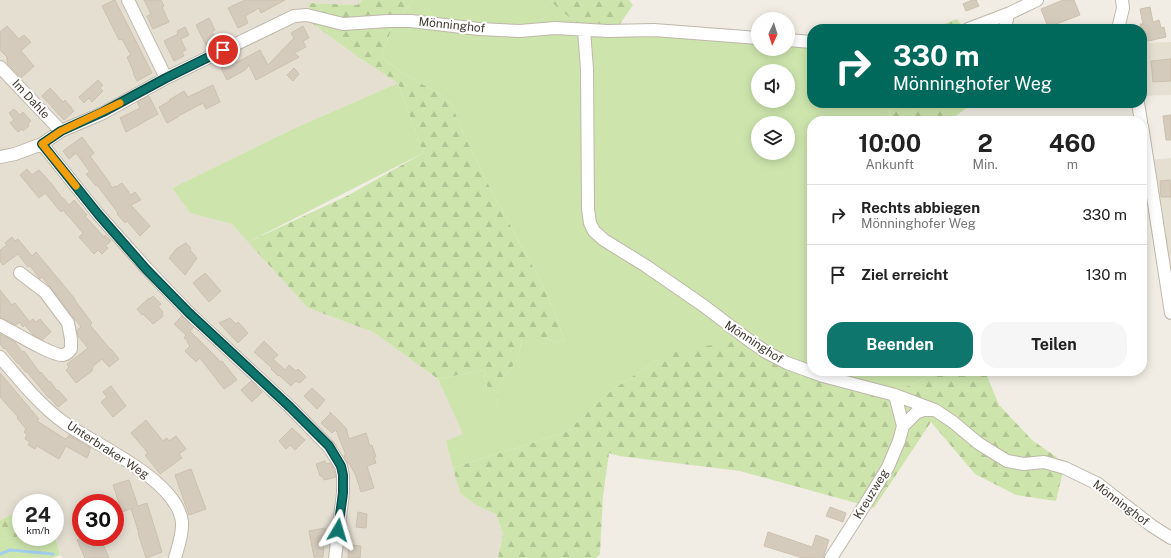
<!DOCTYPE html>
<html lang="de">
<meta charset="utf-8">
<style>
:root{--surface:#fff;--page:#f6f6f6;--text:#222;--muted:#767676;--line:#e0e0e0;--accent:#0f766e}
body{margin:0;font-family:"Public Sans",sans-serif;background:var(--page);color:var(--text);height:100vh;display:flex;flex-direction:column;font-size:15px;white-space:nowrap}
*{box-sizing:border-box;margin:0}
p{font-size:13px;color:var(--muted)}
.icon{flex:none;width:22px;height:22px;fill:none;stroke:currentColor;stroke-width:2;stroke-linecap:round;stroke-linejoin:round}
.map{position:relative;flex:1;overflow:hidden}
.drawer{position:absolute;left:807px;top:116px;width:340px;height:260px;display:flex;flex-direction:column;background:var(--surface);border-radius:16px;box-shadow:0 2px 10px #0003}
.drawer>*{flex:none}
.top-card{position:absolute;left:807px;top:24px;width:340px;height:84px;border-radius:16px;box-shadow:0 2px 10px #0003;background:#00695c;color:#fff;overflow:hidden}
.needle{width:26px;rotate:184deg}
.tools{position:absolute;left:751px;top:12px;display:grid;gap:8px}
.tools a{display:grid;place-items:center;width:44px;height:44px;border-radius:50%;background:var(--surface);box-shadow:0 2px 10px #0003;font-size:20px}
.speed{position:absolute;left:12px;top:494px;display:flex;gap:8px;font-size:20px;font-weight:700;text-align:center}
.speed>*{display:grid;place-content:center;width:52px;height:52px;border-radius:50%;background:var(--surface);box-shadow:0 2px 10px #0003;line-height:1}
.speed small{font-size:10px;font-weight:400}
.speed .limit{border:6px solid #d22;background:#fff;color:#111}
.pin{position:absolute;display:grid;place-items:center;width:34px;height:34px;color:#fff;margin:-17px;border:2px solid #fff;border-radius:50%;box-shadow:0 1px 4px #0007}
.me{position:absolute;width:44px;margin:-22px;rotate:7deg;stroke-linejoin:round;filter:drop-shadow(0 0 3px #0008)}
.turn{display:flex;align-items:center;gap:14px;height:84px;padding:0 20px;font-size:18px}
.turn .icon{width:52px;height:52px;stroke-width:2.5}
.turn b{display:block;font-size:28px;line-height:34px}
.eta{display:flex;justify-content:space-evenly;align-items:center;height:68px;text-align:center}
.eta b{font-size:24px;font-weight:700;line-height:28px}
.action{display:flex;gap:8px;margin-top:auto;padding:8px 20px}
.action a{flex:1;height:46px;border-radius:16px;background:var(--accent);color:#fff;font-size:16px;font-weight:700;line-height:46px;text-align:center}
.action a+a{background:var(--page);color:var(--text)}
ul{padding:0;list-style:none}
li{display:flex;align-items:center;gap:12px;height:60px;padding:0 20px;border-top:1px solid var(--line)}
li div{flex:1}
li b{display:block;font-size:15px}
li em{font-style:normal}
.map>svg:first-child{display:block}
.residential{fill:#e5dfd2;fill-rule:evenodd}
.grass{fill:#cde5ad;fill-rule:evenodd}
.forest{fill:url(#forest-firs)}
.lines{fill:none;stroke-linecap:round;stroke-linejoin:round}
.stream{stroke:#a1cfed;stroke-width:3}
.building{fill:#d5cbbd;stroke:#cdc0ad}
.minor-casing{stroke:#bfb7aa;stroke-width:14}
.minor{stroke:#fff;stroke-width:12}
.route-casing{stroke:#0a4d48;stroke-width:10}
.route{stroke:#0f766e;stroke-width:7}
.slow{stroke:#f59e0b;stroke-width:7}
.labels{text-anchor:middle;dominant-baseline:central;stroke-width:4;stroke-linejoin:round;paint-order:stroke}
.street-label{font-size:12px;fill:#433d34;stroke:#fff}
</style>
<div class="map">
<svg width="1171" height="558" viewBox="0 0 1171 558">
<defs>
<pattern id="forest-firs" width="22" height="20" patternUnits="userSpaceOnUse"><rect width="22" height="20" fill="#cde5ad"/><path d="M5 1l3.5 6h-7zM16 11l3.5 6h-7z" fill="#b1c595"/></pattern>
</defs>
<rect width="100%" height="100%" fill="#f1ede4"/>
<path class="residential" d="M0,0H362L357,5L308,3L313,24L358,57L398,83L291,130L172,188L190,213L232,224L308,308L373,332L438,379L464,434L446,442L460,493L474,504L496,514L503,534L498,558H63L60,555L55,536V503H21V510L0,520ZM81,503H115V537H81Z
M1171,42V95L1142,96V43Z
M1171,158V264H1168L1149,160Z"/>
<path class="grass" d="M414,0H549L567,15L643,35L758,44V49H788V46L812,47V103H885L893,121H812V369L657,360L612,390L566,432L453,468L446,441L463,434L438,379L484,370L486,375L483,377L498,408L497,388L501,381L518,359L522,338H541L558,342L564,340L555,313L538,276L491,190L463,133L452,105L440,94L404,74L381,57L393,25ZM758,71H788V101H758ZM758,123H788V153H758Z
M398,83L423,153L248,242L232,224L190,213L172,188L293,129Z
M819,371H939L909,386L891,390Z
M21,536V537L55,536L60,555L52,558H0V540Z"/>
<path class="forest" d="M362,0H414L393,25L381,57L404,74L440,94L452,105L463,133L491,190L538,276L555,313L564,340L558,342L541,338H522L518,359L501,381L497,388L498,409L483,377L486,375L484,370L438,379L373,332L308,308L248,242L349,195L423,153L398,83L358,57L313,24L308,3L357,5Z
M549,0H629L633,5L620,24L606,26L590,35Z
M957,19L964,29H932Z
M885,103H973L949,121H893Z
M750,339L778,357L891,390L909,386L939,371H985L999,405L1032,440L1072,468L1063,471L1056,501L1016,495L975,474L931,422L874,508L740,471L619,456L609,453L603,496L600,554L596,558H498L503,534L496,514L474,504L460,493L453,468L566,432L612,390L657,360L681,350Z
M21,510V536L0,540V520Z"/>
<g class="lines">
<path class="stream" d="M0,554L10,550L53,554"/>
</g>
<path class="building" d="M114,0H115L152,73L137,81L133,73H134L127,57L131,55L122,39L119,40L102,6Z
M144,0H161L164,6L162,7L169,22L153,29L147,16L151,14Z
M245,0H285L261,13L259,8L245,16L248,23L238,28L228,8Z
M972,0H976L979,6L966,11L963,4Z
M1063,0H1074L1080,15L1048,27L1041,9Z
M1150,7L1153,22L1159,20L1161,28L1164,27L1166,37L1144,42L1140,24H1143L1140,9Z
M209,18L215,30L212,32L216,39L206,45L196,25Z
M7,26L19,39L24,35L31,42L21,51L34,66L21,78L7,63V57L0,50V32Z
M303,26L309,38L303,41L306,47L294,53L299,57L256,80L249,65L245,70L227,80L221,68L223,67V65L231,61V62L235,61L236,63L260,50L268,65L294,38L291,33Z
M185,27L189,35L181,39L180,38L186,50L182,52L184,56L174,61L164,41L178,34L177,31Z
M1171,59V81L1153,82L1151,61Z
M294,68L299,74L293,81L287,75Z
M98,80L103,85L100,88L103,91L92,102L89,98L84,103L79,97Z
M213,85L220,102L206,109L203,103L178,116V117L167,123L159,107L170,101L169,100L184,91L188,97Z
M50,88L63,102L65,100L74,111L64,120L42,96Z
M149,96L158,114L126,132L120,118L140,108L137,102Z
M14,109L20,115L23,112L31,121L28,124L29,126L23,131L22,129L18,132L10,123L14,120L9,113Z
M1171,115V140H1166L1163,116Z
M82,137L94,153L90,156L109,182L112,188L115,186L116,187L122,183L131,195L135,192L141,200L131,205L150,226L140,236L127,221L125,223L117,214L118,213L97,185L96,186L86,174L90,172L76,153L69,159L63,151Z
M27,169L32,175L39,170L51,183L62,198H63L69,205L74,200L87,215L85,216L104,237L105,235L111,241L105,246L108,248L102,254L98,250L94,254L79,237L83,233L63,210L61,212L45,193L39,198L20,175Z
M1170,180L1171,197H1161L1160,181Z
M12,237L15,241L18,239L32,256L36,252L75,299H74L92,323L90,325L110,349H111L119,359L109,367L102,359L93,366L92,371L76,383L66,370L69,367L67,364L88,348L78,336L77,330L81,327L42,277L40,279L30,266L28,267L18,254L3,265L0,261V250L7,245L5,243Z
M186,243L191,248L190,250L197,258L185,275L169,258L176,249Z
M205,273L221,291L209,302L193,283Z
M0,290L12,305L15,303L29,321L28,323L33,319L36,322L40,319L51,332L42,340L33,335L25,325L23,327L20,322L16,325L0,318Z
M153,296L161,304L158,306L163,312L162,314L163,316L153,324L143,314L142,315L137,309L149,298L150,299Z
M182,316L194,327L190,331L218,359L220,362L222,361L237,380L224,389L200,358L196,362L185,351L190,346L187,342L188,341L184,338L186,335L174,324Z
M230,318L236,324L238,322L248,333L238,343L219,323Z
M0,334L15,342L22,352L24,351L40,373L41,372L49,382L50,381L57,391L58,390L67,400L58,407L50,398H49L27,372H26L18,363H17L5,348L4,349L0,344Z
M264,341L278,355L273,359L285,370L289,365L296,371L298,369L306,377L300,383L296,381L291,386L279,375L278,376L271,369L272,368L254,352Z
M0,373L39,419L37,421L65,439L66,438H67L69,435L91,448L89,451H90L87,458L66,446L59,459L37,446L35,449L28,445L30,442L25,439L27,434L24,432L26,429L17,418L18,417L0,397Z
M251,381L262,392L252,402L241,390Z
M111,386L126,406L113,417L101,402L107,397L103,392Z
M312,388L325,400L317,409L304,396Z
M330,412L346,428L349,439L366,433L370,446L372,445L376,457H374L376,463L367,466L374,488L361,492L356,476L349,463H348L345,459L344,455H346L336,430L332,433L321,423L330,414Z
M146,420L163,441L167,438L169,441L176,436L186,449L179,454L182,458L160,474L145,455L148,453L131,433Z
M292,428L305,440L295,450L290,445L286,449L279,441Z
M325,461L326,464L330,463L333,467L336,477L324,480L322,476H320L316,464Z
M191,469L206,509L189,515L175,475Z
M129,480L138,506L147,503L162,552L146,558L138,533H139L131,509L133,508L122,512L113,485Z
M830,507L846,513L843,522L826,516Z
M358,512L367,514L366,528L356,527Z
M325,528L323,557H314L309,531Z
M768,532L812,547L816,535L829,540L823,558H803L764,546Z
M84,537H100L109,558H85L77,540Z
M349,545L361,546L360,558H348Z"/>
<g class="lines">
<defs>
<path id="minor" d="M128,0L166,78
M968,29L1010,13L1037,0
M1005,29L1008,14
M1118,29L1123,8L1122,0
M584,30L587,69L588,209L590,223L594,231L604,240L646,266L704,306L750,341L766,352L787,363L823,376L895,395L935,410L953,422L978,443L1007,461L1024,464L1044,462L1065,468L1098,484L1152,526L1171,538
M788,40L812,42
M0,67L61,131
M1138,103L1141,121
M1142,126L1171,313
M42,144L98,214L147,269L189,313L290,407L329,447L341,466L343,475V493L335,558
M0,157L15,154L42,144L61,131L103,113L166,78L294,16L307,15L343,24L388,21H411L479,29L520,31L555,28L608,31L654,30L758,38
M0,325C12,331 52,356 63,355C67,354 69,352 71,349V339L68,323L45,292L20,273
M0,357C21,381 40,406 66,424C98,446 177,480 182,522C183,534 178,547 175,558
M895,395L903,426
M831,558L868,500L888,467L899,441L903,426L916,413L924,410H933"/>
</defs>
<use href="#minor" class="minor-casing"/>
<use href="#minor" class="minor"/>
</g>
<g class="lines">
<defs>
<path id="route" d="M223,50L166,78L103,112L61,131L42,144L98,214L146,269L189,313L290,407L329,446L341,466L343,475V493L338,530"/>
</defs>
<use href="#route" class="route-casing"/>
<use href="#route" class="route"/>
<path class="slow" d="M76,186L42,144L61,131L120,103"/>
</g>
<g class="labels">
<g class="street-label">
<text transform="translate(452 25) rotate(6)">Mönninghof</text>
<text transform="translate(31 99) rotate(47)">Im Dahle</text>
<text transform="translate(754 342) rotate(33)">Mönninghof</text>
<text transform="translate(108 450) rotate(33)">Unterbraker Weg</text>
<text transform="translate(871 494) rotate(-59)">Kreuzweg</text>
<text transform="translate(1121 503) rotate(37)">Mönninghof</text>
</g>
</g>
</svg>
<div class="tools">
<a><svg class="needle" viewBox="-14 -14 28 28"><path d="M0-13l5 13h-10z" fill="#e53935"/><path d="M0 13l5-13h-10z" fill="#767676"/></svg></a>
<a><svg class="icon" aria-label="sound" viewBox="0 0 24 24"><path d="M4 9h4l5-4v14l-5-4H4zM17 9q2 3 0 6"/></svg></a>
<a><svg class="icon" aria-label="layers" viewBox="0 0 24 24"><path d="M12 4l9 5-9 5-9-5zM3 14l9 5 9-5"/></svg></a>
</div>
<div class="speed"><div>24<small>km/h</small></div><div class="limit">30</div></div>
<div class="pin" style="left:223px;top:50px;background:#d93025"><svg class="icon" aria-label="arrive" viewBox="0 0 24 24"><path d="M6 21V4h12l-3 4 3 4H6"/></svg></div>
<svg class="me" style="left:338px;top:530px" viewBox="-20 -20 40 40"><path d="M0-17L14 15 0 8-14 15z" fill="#0f766e" stroke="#fff" stroke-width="4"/></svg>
<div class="top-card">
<div class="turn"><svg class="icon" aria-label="right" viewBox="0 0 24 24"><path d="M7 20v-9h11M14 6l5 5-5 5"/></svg><div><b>330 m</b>Mönninghofer Weg</div></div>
</div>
<section class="drawer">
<div class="eta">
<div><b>10:00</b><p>Ankunft</p></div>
<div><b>2</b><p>Min.</p></div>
<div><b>460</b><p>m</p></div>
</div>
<ul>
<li><svg class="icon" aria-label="right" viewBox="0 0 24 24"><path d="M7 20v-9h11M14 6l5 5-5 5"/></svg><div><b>Rechts abbiegen</b><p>Mönninghofer Weg</p></div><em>330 m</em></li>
<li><svg class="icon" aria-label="arrive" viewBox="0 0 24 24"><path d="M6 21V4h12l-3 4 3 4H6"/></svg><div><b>Ziel erreicht</b></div><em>130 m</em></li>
</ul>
<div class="action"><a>Beenden</a><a>Teilen</a></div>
</section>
</div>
